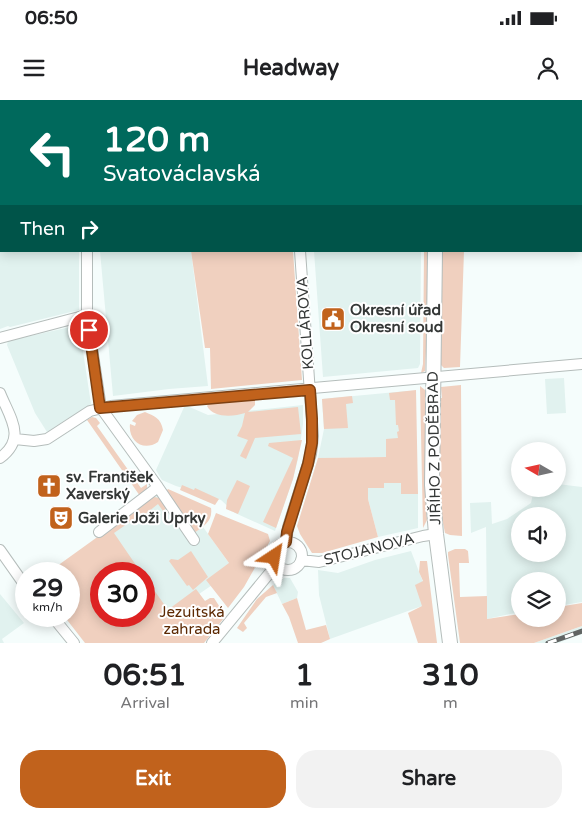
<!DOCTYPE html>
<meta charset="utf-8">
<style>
:root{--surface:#fff;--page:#f2f2f2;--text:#202124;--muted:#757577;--accent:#c1621c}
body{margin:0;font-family:"Varela Round",sans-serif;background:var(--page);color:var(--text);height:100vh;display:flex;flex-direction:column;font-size:19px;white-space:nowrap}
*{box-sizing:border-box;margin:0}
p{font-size:16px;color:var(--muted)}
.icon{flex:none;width:28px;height:28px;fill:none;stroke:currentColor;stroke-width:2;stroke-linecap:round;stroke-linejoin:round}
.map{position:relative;height:543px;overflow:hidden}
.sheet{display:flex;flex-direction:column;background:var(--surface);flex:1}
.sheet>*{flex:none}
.top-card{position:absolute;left:0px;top:0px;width:582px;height:152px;box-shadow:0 2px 12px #0003;background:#00695c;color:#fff;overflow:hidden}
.needle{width:32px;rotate:279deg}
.buttons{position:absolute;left:511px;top:342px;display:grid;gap:10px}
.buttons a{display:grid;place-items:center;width:55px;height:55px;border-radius:50%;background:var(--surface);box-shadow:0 2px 12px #0003;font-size:25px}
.speed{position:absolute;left:15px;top:462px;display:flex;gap:10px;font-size:25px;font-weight:700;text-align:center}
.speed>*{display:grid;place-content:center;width:65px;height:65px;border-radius:50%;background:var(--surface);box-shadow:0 2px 12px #0003;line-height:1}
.speed small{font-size:12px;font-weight:400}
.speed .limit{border:8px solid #d22;background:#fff;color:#111}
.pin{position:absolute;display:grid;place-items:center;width:42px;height:42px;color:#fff;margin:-21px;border:2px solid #fff;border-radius:50%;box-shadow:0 1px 5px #0007}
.me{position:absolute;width:55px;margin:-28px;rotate:33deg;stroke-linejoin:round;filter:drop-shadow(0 0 4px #0008)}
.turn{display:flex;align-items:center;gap:18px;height:105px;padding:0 20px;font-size:22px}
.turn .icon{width:65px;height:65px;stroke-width:2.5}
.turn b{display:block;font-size:35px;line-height:42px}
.then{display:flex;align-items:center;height:48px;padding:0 20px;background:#0003;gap:10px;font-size:19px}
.eta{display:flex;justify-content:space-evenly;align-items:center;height:85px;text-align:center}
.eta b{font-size:30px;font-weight:700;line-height:35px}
.button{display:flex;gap:10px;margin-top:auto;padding:10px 20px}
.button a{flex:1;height:58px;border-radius:20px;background:var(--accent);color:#fff;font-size:20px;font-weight:700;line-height:58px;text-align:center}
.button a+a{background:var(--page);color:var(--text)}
.status{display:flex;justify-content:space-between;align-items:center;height:35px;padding:0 25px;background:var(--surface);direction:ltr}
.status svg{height:14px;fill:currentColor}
header{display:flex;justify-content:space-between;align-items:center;height:65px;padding:0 20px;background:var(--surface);font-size:22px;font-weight:700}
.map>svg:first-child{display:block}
.built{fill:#e1f2ef;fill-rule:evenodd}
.green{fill:#f0d0bf}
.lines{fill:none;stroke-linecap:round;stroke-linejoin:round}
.street-casing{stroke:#b5bdbb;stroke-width:12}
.secondary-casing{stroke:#b5bdbb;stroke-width:16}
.street{stroke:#fff;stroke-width:10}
.secondary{stroke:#fff;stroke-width:14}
.rail-casing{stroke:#606463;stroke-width:5}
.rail{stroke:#fff;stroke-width:3;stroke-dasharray:9;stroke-linecap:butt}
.route-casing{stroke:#7d4012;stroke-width:12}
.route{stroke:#c1621c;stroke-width:9}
.labels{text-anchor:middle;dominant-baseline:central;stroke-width:4;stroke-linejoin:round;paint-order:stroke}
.poi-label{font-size:15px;font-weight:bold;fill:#343736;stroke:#fff;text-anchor:start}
.street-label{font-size:15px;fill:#343736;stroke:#fff}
.park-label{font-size:15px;fill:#5c2903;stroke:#fff}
</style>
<div class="status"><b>06:50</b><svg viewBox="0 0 49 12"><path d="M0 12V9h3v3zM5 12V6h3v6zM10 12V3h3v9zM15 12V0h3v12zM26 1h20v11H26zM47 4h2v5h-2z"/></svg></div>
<header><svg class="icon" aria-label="menu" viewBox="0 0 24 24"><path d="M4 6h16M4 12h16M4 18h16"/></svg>Headway<svg class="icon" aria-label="person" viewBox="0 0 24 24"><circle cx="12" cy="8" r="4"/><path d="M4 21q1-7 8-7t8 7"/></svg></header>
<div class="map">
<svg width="582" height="543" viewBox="0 0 582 543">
<rect width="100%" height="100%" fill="#f5fdfc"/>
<path class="built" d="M0,119L1,151H79V210L10,227L8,226L0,229Z
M100,151H191L208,286L169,289L113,296Z
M314,151H421L420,264L418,268L323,277Z
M79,225L91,304L47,332L35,313L7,245L8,241Z
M564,278L566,313L547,314L545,279Z
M407,291V357L318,358L324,329L322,299Z
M185,305L208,315L303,305V324L298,359L293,379L275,431L235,413L221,400L176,386L162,380L160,377L156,370Z
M384,383H402V394H418V428L378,437L368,399V388H384Z
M558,384L582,387V502L558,506V481H520V512L487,519L486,427L471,433L470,403L491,402L492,424L507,419L531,403L534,389H558ZM520,416H558V454H520Z
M162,390L195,432L203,427L234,470L167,516L144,484V474H136L105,431Z
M411,451L423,482L422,506L330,539L319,495L318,470L338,473L375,460Z
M284,478H290L298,492L297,498L282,504L273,485Z
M0,494L24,523L2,539L4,543H0Z
M582,526V534L558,543H534Z"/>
<path class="green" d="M191,151H293L302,280L211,289L210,248H205Z
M424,151H428L426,251L425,271L421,273L423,264Z
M442,151H464L460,267L444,268L441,265Z
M461,285L462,436L450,435L445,433C435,389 438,343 439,298H442L441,287Z
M420,286L425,290V389L427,420L423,428Z
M416,290L418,394H401V383H384V388H368V399L378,437L322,453H312L300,434L297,426L318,358L386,357V339L398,338L397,332L399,331L398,325H396L395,300H390L389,293Z
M352,296L353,303L346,304L348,328L324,329L322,299Z
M246,298H255V305L248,312L298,307L301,334L255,338L246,359L240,356L248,340L237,336L242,326L245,313C233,317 213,318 207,306L210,302Z
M145,312C154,316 161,318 163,330L158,342C143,352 128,341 130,324L135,326L136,323L132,321L137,315Z
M92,317L96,318L100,323L97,326L141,388L147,384V391L140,396L87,320Z
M302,340L293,379L276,428L263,422L293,358L268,346L269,343Z
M237,380L250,386L238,414L226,409L227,400Z
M182,385L194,390L195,388L219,399L215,405L180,390Z
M168,389L211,408C213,421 204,426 194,433L166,391Z
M153,397C161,397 164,401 168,407L163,411L158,404L139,419L137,417L114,433L142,474H101V516H144V476L166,507L169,509L196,489L205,501L210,498H214L223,512L224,518L204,543H85L64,516H69V474H46Z
M216,413L268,434L270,441L244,487L228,508L206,480L229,463L208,434Z
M455,449H465L468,451L469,463H459L460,497L487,496V519L520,514V519H558V507L582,503V526L534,543H460L448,455V452Z
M191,451L208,477L193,490L189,485L187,486L169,461L171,459L178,460Z
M420,461H427L437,543H418L408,513L422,506L415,485L423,481L419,472Z
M273,485L277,493L266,497L244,523L247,528L243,532L237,528L257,499Z
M297,498L306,530L326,525L330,539L321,543H298L289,517L282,504Z"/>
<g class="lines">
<defs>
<path id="street" d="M55,0L56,1
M7,1V0
M310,1V0
M0,27L1,23
M0,109H1
M87,151V215L101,308L158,387L194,440
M0,238L87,215
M0,293C10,318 27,338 0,358
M15,339L34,341L47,339L90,311L111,306L582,264
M99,432L158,387
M274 456a14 14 0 1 1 28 0a14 14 0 1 1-28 0Z
M286,442L288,427L311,354L313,336L300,151
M0,450L26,487
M301,460L319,462L423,436L436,434
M52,516L74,543
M212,543L277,464"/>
<path id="secondary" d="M438,1V0
M435,151L432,385L436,434L450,543"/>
</defs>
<use href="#street" class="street-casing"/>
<use href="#secondary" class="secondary-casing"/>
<use href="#street" class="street"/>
<use href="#secondary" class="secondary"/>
<defs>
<path id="rail" d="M548,543L582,531"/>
</defs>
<use href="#rail" class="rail-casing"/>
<use href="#rail" class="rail"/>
</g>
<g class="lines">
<defs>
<path id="route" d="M89,230L100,308L310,290L312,319V343L308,364L287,432L286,442L277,447L274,457"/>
</defs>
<use href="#route" class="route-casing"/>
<use href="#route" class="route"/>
</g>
<defs>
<symbol id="civic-square" viewBox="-11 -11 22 22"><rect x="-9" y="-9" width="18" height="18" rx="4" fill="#c1621c" stroke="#fff"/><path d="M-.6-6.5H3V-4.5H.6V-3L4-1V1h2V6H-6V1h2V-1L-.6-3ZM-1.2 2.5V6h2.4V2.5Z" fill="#fff"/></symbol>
<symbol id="church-square" viewBox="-11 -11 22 22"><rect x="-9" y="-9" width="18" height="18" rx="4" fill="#c1621c" stroke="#fff"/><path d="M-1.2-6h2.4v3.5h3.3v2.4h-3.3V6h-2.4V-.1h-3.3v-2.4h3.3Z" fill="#fff"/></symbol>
<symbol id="theatre-square" viewBox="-11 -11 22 22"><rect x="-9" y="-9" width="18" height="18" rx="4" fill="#c1621c" stroke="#fff"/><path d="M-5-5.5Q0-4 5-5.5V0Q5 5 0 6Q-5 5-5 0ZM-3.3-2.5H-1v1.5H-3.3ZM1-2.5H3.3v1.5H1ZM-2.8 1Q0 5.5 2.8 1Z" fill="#fff"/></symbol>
</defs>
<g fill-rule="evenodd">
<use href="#civic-square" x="319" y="205" width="28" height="28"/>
<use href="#church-square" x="35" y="372" width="28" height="28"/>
<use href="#theatre-square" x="47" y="404" width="28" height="28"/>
</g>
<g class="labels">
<g class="poi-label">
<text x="350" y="210">Okresní úřad<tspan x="350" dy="17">Okresní soud</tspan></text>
<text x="66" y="377">sv. František<tspan x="66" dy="17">Xaverský</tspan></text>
<text x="78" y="418">Galerie Joži Uprky</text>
</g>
<g class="street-label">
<text transform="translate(305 223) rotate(-94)">KOLLÁROVA</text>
<text transform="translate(434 348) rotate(-91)">JIŘÍHO Z PODĚBRAD</text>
<text transform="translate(369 449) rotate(-14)">STOJANOVA</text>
</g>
<g class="park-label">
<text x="192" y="512">Jezuitská<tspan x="192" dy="17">zahrada</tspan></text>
</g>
</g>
</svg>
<div class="buttons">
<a><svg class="needle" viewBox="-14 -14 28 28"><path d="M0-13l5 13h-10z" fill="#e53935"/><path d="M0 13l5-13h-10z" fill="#757577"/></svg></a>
<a><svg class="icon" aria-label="sound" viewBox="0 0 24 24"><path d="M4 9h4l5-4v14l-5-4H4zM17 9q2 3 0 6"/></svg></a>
<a><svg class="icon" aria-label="layers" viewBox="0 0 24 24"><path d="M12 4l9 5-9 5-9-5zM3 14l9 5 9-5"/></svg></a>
</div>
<div class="speed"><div>29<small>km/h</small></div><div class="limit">30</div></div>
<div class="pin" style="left:89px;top:230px;background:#d93025"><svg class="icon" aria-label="arrive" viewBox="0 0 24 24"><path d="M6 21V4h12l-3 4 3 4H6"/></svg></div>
<svg class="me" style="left:274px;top:457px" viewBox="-20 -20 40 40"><path d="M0-17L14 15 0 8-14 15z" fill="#c1621c" stroke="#fff" stroke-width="4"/></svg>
<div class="top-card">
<div class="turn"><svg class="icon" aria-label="left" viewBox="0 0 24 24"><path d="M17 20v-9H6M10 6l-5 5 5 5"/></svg><div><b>120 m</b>Svatováclavská</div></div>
<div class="then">Then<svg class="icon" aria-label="right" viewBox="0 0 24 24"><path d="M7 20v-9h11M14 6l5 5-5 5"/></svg></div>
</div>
</div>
<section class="sheet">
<div class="eta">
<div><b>06:51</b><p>Arrival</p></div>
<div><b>1</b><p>min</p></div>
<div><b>310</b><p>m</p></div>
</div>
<div class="button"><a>Exit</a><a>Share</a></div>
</section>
